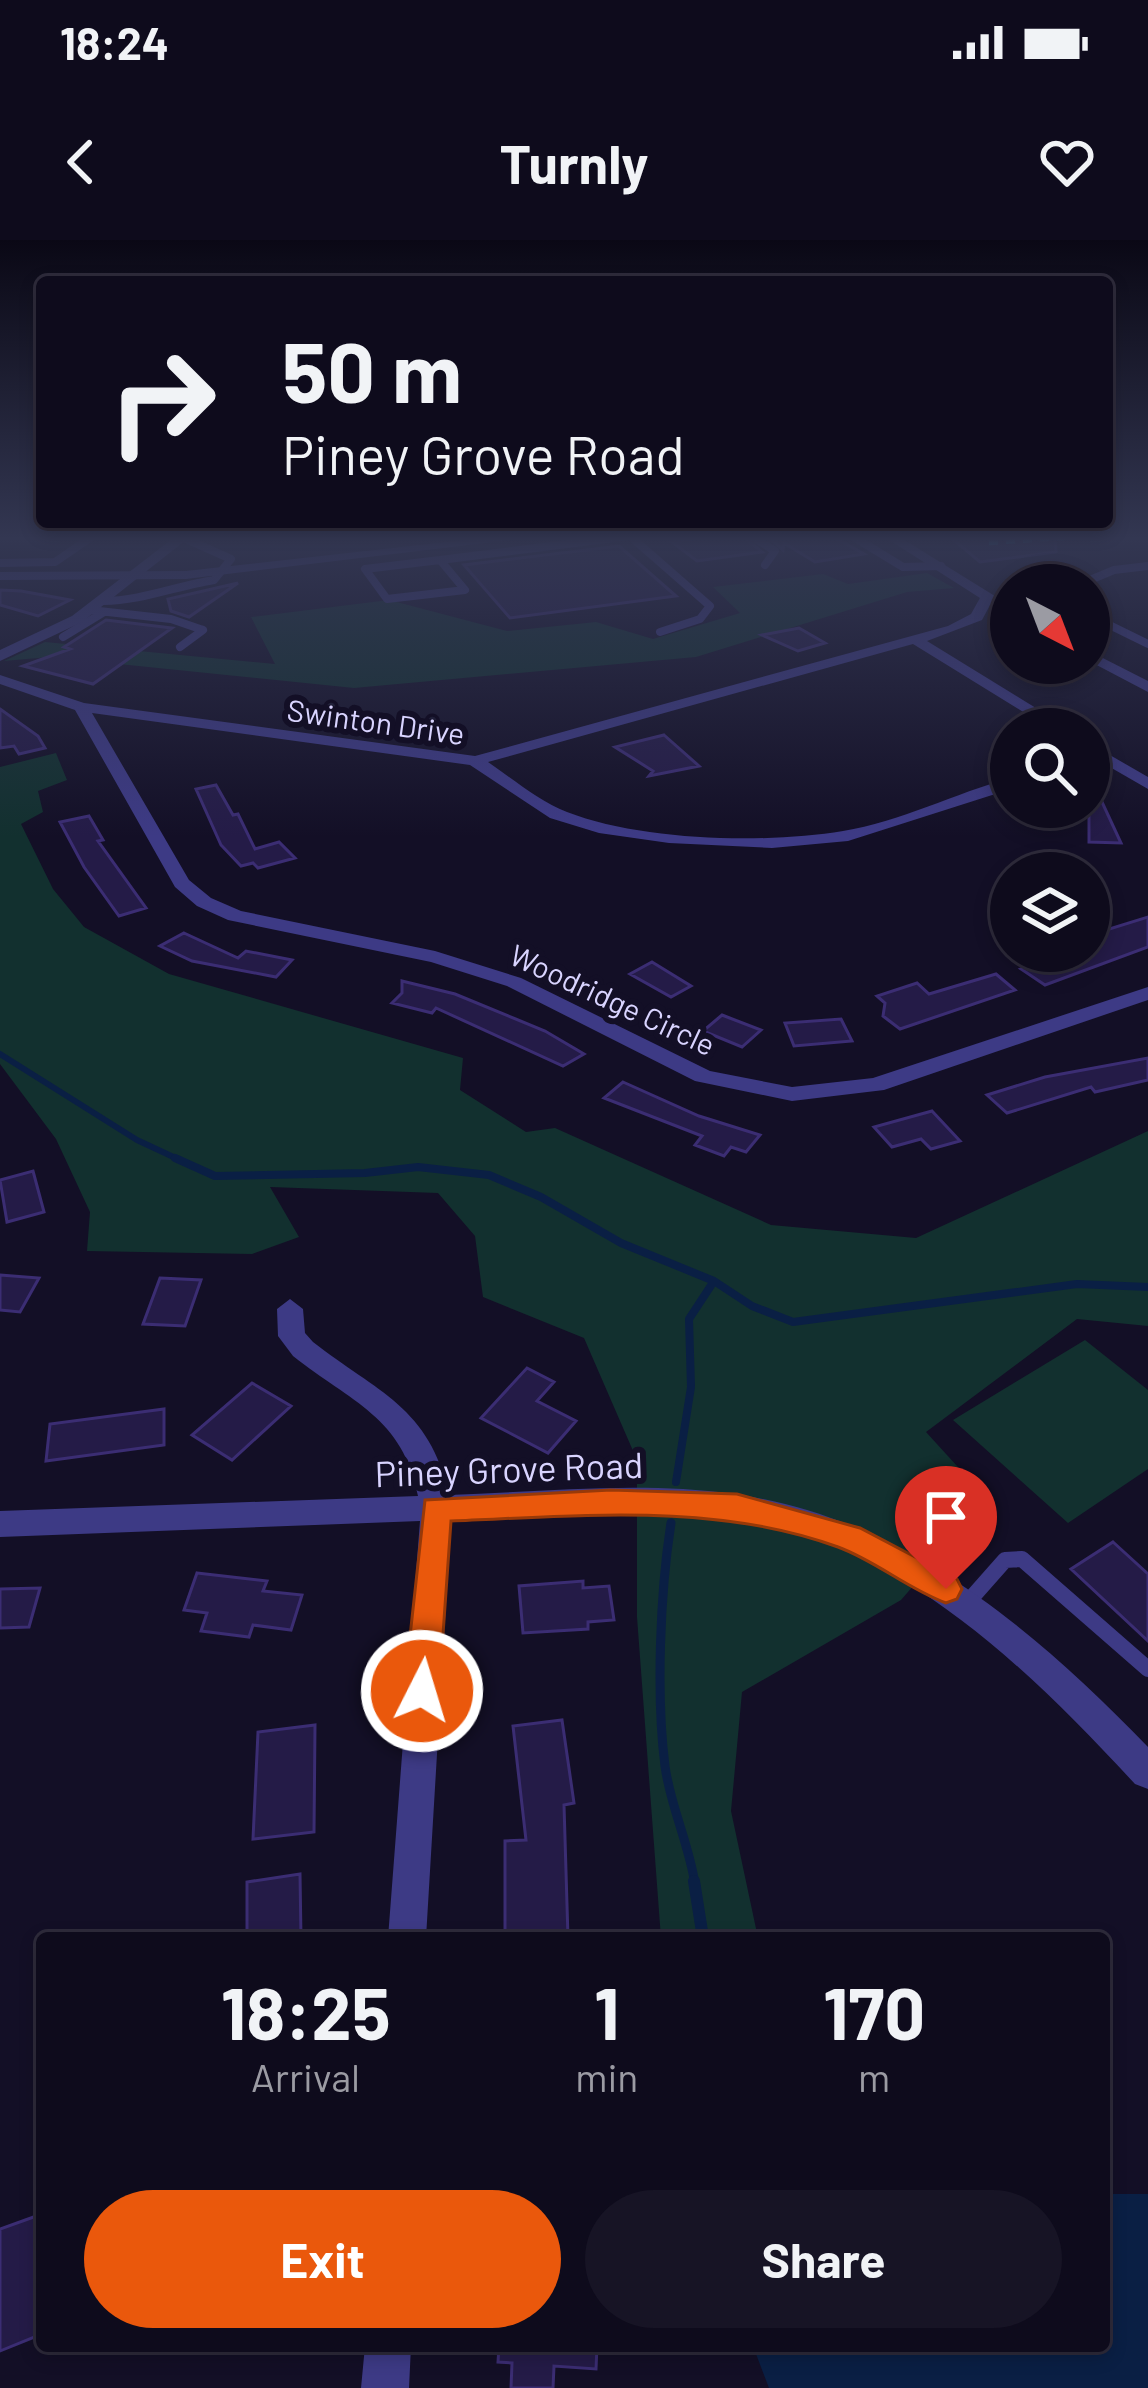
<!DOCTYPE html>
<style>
:root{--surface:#0e0b1c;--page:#171425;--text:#f1f3f6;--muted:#9b9ba3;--line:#2e2b3b;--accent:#ea580c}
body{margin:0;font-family:Barlow,sans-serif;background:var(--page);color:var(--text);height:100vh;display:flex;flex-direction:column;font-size:45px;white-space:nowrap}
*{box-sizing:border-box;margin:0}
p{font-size:39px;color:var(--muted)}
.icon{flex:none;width:66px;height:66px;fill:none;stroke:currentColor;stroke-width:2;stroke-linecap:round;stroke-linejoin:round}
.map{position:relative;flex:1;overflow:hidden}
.details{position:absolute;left:36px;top:1692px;width:1074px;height:420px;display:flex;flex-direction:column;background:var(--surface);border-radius:12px;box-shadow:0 6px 18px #0003,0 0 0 3px var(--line)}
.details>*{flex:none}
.hud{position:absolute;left:36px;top:36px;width:1077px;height:252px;border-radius:12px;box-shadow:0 6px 18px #0003,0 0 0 3px var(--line);background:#0e0b1c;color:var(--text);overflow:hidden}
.needle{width:78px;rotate:138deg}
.controls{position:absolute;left:990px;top:324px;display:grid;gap:24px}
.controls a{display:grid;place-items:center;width:120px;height:120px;border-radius:50%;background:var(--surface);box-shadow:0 6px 18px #0003,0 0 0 3px var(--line);font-size:60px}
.pin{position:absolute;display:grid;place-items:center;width:102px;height:102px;color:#fff;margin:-123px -51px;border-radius:50% 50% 50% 0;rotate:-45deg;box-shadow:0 0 12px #0007}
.pin .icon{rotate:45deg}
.me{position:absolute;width:132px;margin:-66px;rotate:5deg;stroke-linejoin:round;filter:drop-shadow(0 0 9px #0008)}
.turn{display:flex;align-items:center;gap:42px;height:252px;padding:0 48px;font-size:54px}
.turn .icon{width:156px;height:156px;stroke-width:2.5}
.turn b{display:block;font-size:84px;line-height:102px}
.eta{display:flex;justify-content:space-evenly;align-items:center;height:204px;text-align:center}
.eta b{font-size:72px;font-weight:700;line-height:84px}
.action{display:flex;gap:24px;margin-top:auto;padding:24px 48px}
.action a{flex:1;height:138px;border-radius:72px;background:var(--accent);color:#fff;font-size:48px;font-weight:700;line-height:138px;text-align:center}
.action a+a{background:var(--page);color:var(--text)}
.status{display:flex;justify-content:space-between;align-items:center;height:84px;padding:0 60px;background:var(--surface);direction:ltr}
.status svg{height:33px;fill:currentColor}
header{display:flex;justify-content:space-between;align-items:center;height:156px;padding:0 48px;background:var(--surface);font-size:54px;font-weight:700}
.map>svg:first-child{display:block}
.green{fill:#12302f}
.water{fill:#0a1f44}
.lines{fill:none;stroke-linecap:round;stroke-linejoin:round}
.stream-far3{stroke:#0a1f44;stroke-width:6}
.stream-far2{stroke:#0a1f44;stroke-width:8}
.stream-far1{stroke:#0a1f44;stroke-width:9}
.stream{stroke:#0a1f44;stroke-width:12}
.building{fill:#241b47;stroke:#3b2d73;stroke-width:3}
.service-far1{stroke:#3d3a85;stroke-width:8}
.service{stroke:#3d3a85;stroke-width:16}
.minor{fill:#3d3a85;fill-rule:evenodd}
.tertiary{fill:#3d3a85;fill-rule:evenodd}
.rail{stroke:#00e5ff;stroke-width:4.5;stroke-dasharray:9 8;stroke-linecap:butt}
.route{fill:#ea580c;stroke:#983908;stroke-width:3}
.labels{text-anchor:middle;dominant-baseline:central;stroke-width:12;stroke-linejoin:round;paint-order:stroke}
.far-street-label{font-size:30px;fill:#d9d4ff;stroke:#130f26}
.street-label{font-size:36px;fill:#d9d4ff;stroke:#130f26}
</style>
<div class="status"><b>18:24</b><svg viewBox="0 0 49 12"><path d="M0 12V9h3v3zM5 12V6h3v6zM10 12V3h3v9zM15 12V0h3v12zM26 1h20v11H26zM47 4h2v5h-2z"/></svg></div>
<header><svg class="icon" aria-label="back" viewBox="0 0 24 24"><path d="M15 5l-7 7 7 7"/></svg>Turnly<svg class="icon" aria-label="heart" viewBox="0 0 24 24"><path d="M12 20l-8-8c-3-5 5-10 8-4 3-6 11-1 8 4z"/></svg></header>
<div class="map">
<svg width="1148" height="2148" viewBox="0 0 1148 2148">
<rect width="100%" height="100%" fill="#130f26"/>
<path class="green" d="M927,333L954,348L907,352L696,417L354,448L50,417L4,421L45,402L275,424L251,377L389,360L507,391L596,382L653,399L740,373L713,347L823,334L848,344Z
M56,513L67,540L38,551L43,572L21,584L53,649L84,687L169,734L463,818L460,850L526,892L555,888L771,985L916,998L1148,891V1086L1077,1079L926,1192L988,1260L901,1360L742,1452L731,1571L758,1698H661L637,1377V1220L584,1098L483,1057L475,996L438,953L270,947L299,997L252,1014L87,1011L90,972L56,899L0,824V527Z
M1085,1100L1148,1150V1229L1068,1283L953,1180Z"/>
<path class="water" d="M1104,1954H1148V2148H769L753,2106H1104Z"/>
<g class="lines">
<path class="stream-far3" d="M0,814L137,900L182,921"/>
<path class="stream-far2" d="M175,918L215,936L365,933L418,927L489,935L541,957L621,1003L714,1041L752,1066L793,1082L1077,1044L1148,1047
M676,1242L691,1147L689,1079L714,1041"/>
<path class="stream-far1" d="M671,1283C660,1353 656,1456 665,1526C670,1565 689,1604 695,1644"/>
<path class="stream" d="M694,1641L703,1698"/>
</g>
<path class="building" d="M713,296H743L762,312L697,321L672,302Z
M767,296H832L864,314L815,322L784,303L783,310Z
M949,296H1055L1056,312L980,322Z
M619,306L676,356L510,378L464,325Z
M238,343L189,377L171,371L168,359Z
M0,350L21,351L70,360L38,376L0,365Z
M106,380L172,388L93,444L23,426L70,409L64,407Z
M799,388L825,403L798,411L762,395Z
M0,469L38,496L45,508L19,514L14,506L0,508Z
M664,495L699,526L649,536L653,531L615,507Z
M1089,534L1121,603L1089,602Z
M216,545L233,575L238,574L255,609L279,602L295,618L258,628L253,623L241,626L221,605L196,549Z
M89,576L103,600L98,601L146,668L119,676L84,627L60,582Z
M1148,677V707L1045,745L1021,729L1072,711H1089V705L1100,701L1090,695Z
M184,693L238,718L246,711L292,720L276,737L192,721L160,706Z
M652,722L691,746L671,757L630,734Z
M996,734L1015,750L900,789L883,776L885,763L877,756L917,743L929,754Z
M402,741L455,754L545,791L584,814L563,826L436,768L432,773L392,763L402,753Z
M722,775L761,790L742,807L703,791Z
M841,779L852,801L794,806L785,783Z
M1148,818V840L1095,852L1091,847L1007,873L987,855L1045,837Z
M623,842L699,876L760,895L746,912L731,907L724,916L695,905L702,896L604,858Z
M932,871L960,901L931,909L921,899L892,907L874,887Z
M33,931L44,972L7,982L0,940Z
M0,1035L39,1038L20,1072L0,1070Z
M160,1038L201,1040L185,1086L143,1084Z
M527,1128L554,1142L537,1161L576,1181L548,1213L481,1178Z
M252,1143L291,1166L232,1220L192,1195Z
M164,1169V1205L46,1221L50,1184Z
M1113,1302L1148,1334V1401L1071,1329Z
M197,1333L267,1341L263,1351L302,1355L291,1390L253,1385L249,1397L201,1391L207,1373L184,1370Z
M583,1341V1348L609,1346L614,1380L588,1382V1389L523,1393L519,1346Z
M40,1348L29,1387L0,1388V1349Z
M562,1480L574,1563L564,1565L568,1698H505V1601L526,1600L513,1486Z
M315,1485L314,1592L253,1599L258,1492Z
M300,1634L301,1698H247V1642Z
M42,1974V2094L0,2111V1989Z
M499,2106H597L596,2129L554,2126L553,2148H511L512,2123L498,2122Z"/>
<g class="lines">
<path class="service-far1" d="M261,296H278
M751,296L775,311L765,325
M852,296L903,327L941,326
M440,320L465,350L387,359L365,329Z
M440,320L630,296L710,366L700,379L660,392
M0,323L55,322L93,296
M1078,345L1114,330L1148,326
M103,361C141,361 176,346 214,340L231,319L184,298
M90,370L171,379L203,390
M1089,375L1148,404
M63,397L104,372
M180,407L203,390"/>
<path class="service" d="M967,1363L1005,1320L1022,1319L1148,1429"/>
<path class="minor" d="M500,296H543L186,339L0,340V332L186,331Z
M883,296H898L1011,366V376L990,365L982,380L927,401L1070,489H1051L913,404L488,522C513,539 539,561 567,572C642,601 764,604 843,591C900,582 955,553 1011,538V549L848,601L772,608L669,603L599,593L550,578L470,525L92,473L189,640L211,658L241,671L435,711L521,738L710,831L792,847L873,838L1148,747V760L884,850L792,861L695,841L507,746L431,722L228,680L197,666L175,647L75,470L0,444V435L84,463L475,516L948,386L971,374L980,358Z
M1089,411L1148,441V452L1089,421Z
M1089,503L1148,537V549L1089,515Z
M290,1059L303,1069L305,1093L313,1102C377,1152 430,1167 449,1255C542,1252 640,1241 733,1254C901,1276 1034,1389 1148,1507V1549L1135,1544C1026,1427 900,1301 733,1279C640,1266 544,1277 451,1280L426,1698H388L420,1281L0,1297V1271L418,1256C403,1177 351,1162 293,1116L278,1096L277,1069Z
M365,2106H411L409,2148H361Z"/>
<path class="tertiary" d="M176,296H191L82,382L0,421V410L72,376Z"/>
<path class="rail" d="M989,303L1092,296"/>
</g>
<linearGradient id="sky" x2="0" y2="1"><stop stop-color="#0a0815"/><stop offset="0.5" stop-color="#333752"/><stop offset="1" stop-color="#333752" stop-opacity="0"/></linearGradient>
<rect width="1148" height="597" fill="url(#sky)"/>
<path class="route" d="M611,1250L737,1254L860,1288L957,1339L962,1349L957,1359L946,1363C908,1349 876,1321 838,1307C715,1262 580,1276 451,1281L439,1451L434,1463L422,1467L409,1463L404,1451L425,1260Z"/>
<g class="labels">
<g class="far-street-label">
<text transform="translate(376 481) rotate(8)">Swinton Drive</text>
<text transform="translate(613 759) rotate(25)">Woodridge Circle</text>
</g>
<g class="street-label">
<text transform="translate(509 1228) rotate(-2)">Piney Grove Road</text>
</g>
</g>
</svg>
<div class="controls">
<a><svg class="needle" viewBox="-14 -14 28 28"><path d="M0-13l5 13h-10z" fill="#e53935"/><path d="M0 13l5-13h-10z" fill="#9b9ba3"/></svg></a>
<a><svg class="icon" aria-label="search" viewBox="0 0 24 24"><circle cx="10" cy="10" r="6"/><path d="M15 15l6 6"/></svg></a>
<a><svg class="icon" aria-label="layers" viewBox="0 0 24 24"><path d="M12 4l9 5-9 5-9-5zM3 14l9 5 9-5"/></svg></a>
</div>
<div class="pin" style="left:946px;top:1349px;background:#d93025"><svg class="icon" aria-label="arrive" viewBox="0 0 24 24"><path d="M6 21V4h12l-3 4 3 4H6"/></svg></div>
<svg class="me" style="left:422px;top:1451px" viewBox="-20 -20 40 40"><circle r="17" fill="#ea580c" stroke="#fff" stroke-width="3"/><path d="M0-11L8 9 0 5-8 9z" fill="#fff"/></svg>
<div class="hud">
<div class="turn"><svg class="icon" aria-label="right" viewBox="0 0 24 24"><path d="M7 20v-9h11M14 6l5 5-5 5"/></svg><div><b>50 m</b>Piney Grove Road</div></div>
</div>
<section class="details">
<div class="eta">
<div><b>18:25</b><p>Arrival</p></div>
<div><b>1</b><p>min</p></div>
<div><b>170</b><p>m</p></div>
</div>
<div class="action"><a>Exit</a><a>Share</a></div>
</section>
</div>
